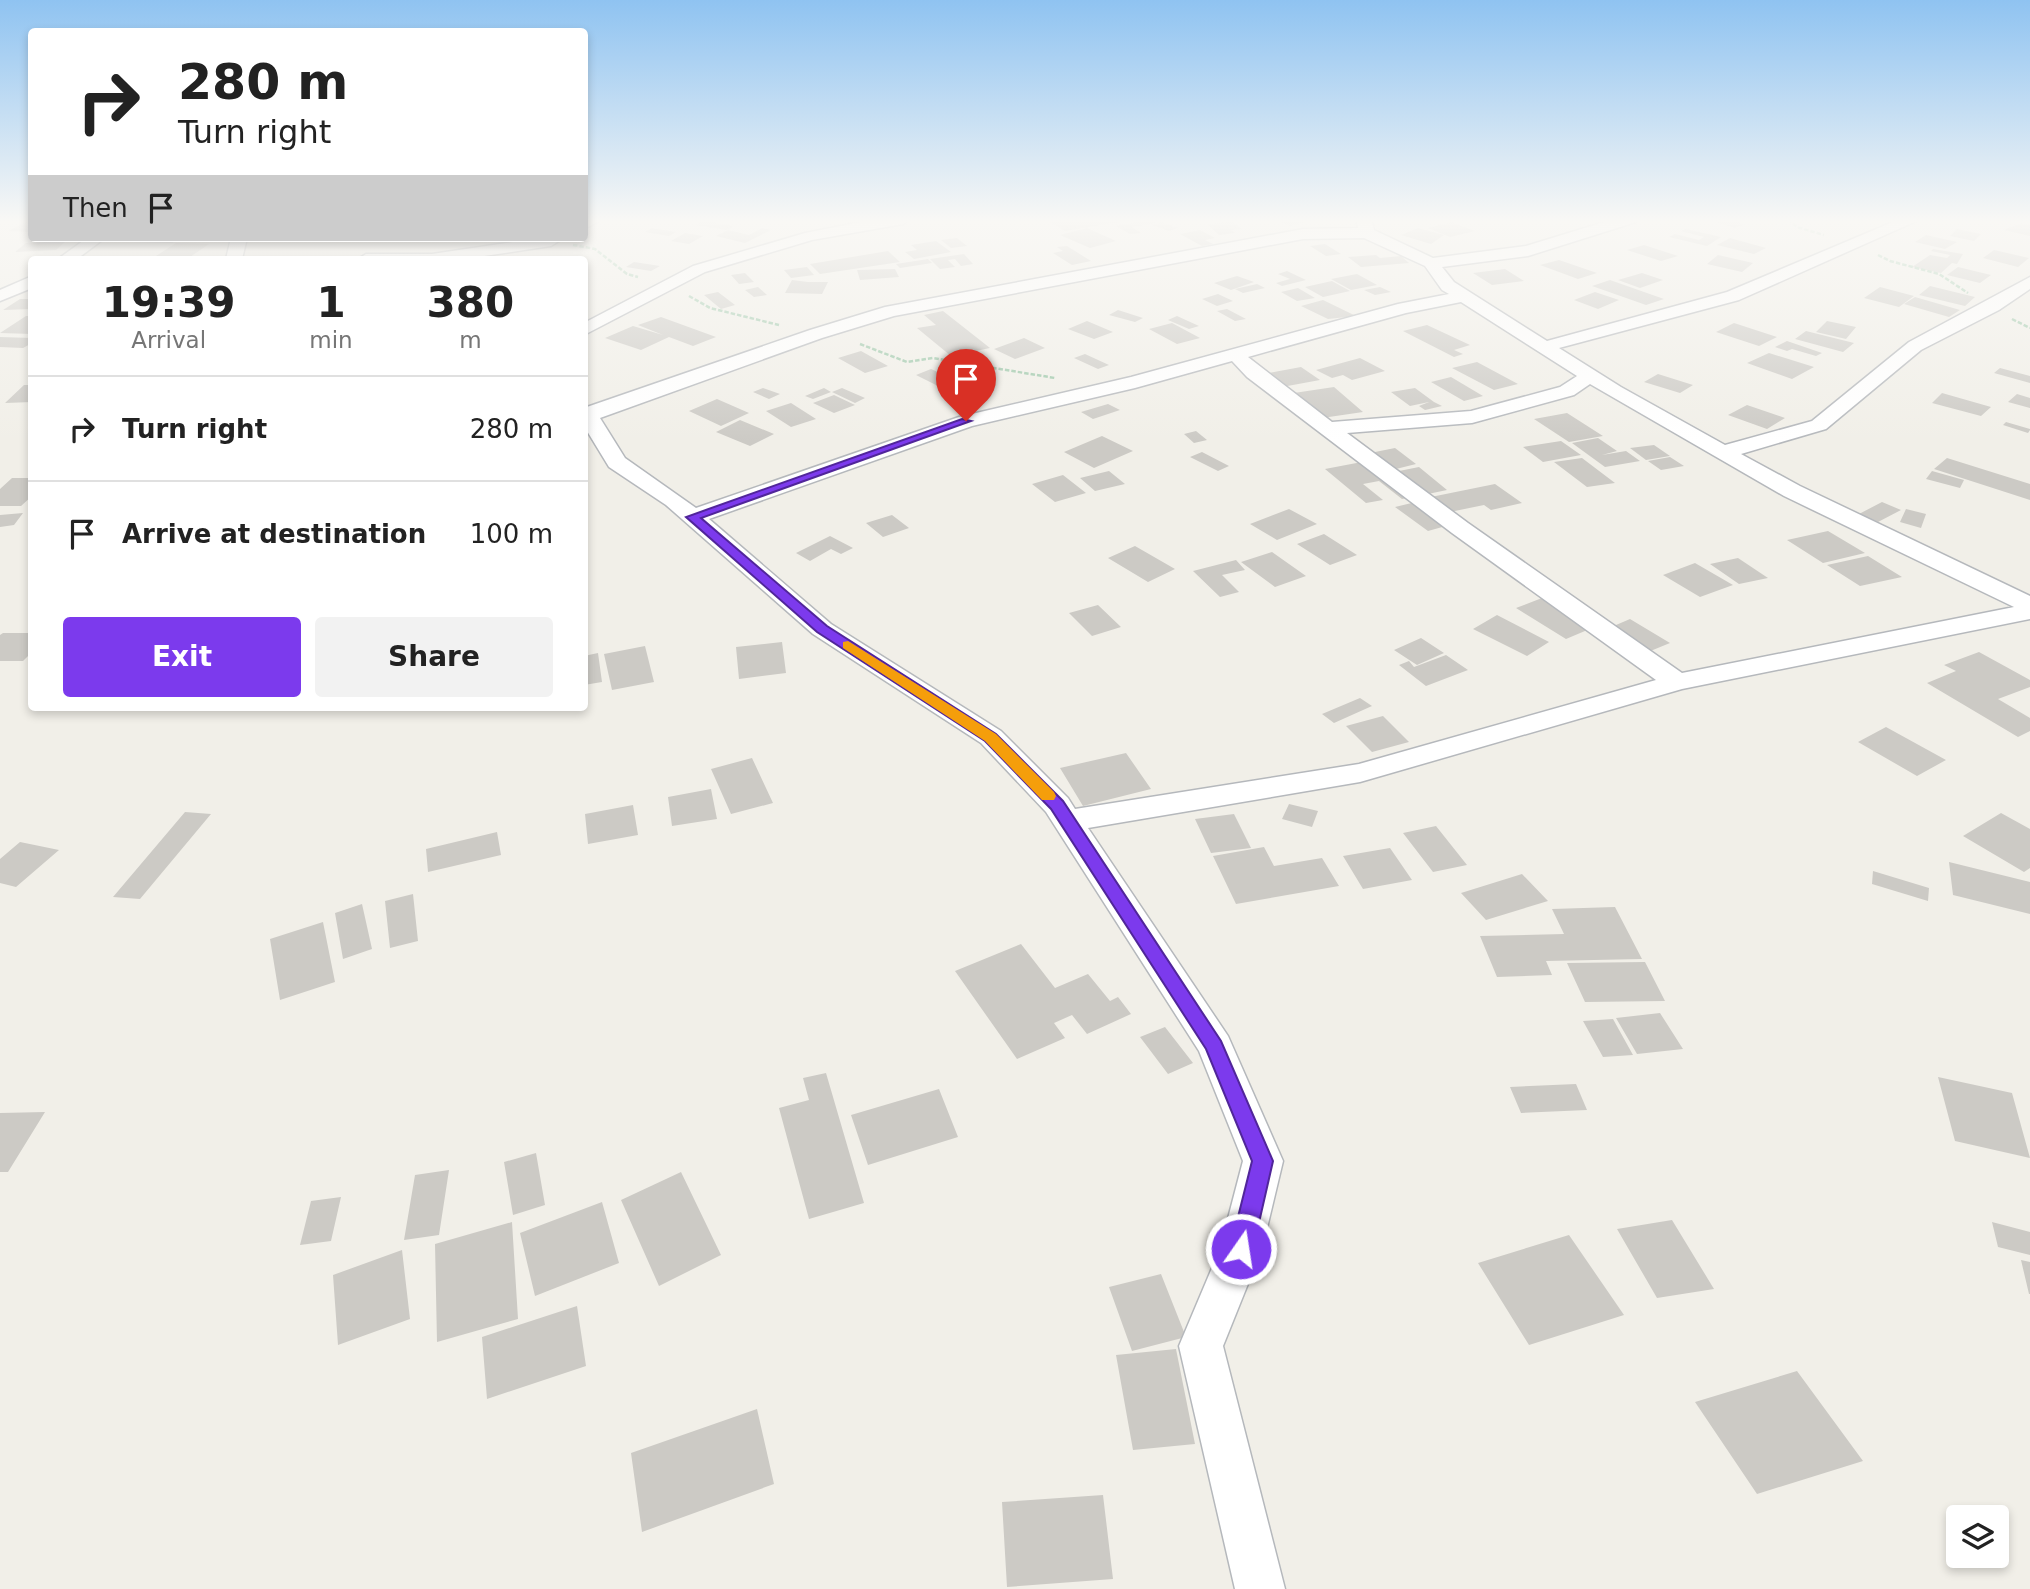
<!DOCTYPE html>
<style>
:root{--surface:#fff;--page:#f2f2f2;--text:#222;--muted:#767676;--line:#e0e0e0;--accent:#7c3aed}
body{margin:0;font-family:"DejaVu Sans",sans-serif;background:var(--page);color:var(--text);height:100vh;display:flex;flex-direction:column;font-size:26px;white-space:nowrap}
*{box-sizing:border-box;margin:0}
p{font-size:23px;color:var(--muted)}
.icon{flex:none;width:38px;height:38px;fill:none;stroke:currentColor;stroke-width:2;stroke-linecap:round;stroke-linejoin:round}
.map{position:relative;flex:1;overflow:hidden}
.sheet{position:absolute;left:28px;top:256px;width:560px;height:455px;display:flex;flex-direction:column;background:var(--surface);border-radius:7px;box-shadow:0 4px 10px #0003}
.sheet>*{flex:none}
.top-card{position:absolute;left:28px;top:28px;width:560px;height:214px;border-radius:7px;box-shadow:0 4px 10px #0003;background:#fff;color:var(--text);overflow:hidden}
.tools{position:absolute;left:1946px;top:1505px;display:grid;gap:14px}
.tools a{display:grid;place-items:center;width:63px;height:63px;border-radius:7px;background:var(--surface);box-shadow:0 4px 10px #0003;font-size:35px}
.pin{position:absolute;display:grid;place-items:center;width:60px;height:60px;color:#fff;margin:-72px -30px;border-radius:50% 50% 50% 0;rotate:-45deg;box-shadow:0 0 7px #0007}
.pin .icon{rotate:45deg}
.me{position:absolute;width:77px;margin:-38px;rotate:13deg;stroke-linejoin:round;filter:drop-shadow(0 0 5px #0008)}
.turn{display:flex;align-items:center;gap:24px;height:147px;padding:0 35px;font-size:32px}
.turn .icon{width:91px;height:91px;stroke-width:2.5}
.turn b{display:block;font-size:49px;line-height:60px}
.then{display:flex;align-items:center;height:66px;padding:0 35px;background:#0003;gap:14px;font-size:26px}
.eta{display:flex;justify-content:space-evenly;align-items:center;height:119px;text-align:center}
.eta b{font-size:42px;font-weight:700;line-height:49px}
.button{display:flex;gap:14px;margin-top:auto;padding:14px 35px}
.button a{flex:1;height:80px;border-radius:7px;background:var(--accent);color:#fff;font-size:28px;font-weight:700;line-height:80px;text-align:center}
.button a+a{background:var(--page);color:var(--text)}
ul{padding:0;list-style:none}
li{display:flex;align-items:center;gap:21px;height:105px;padding:0 35px;border-top:2px solid var(--line)}
li div{flex:1}
li b{display:block;font-size:26px}
li em{font-style:normal}
.map>svg:first-child{display:block}
.building{fill:#cccac5}
.lines{fill:none;stroke-linecap:round;stroke-linejoin:round}
.minor-casing{stroke:#b5b8bc;stroke-width:3}
.path{stroke:#9cc7a9;stroke-width:2.5;stroke-dasharray:4.5 2;stroke-linecap:butt}
.minor{fill:#fff;fill-rule:evenodd}
.route{fill:#7c3aed;stroke:#51269a;stroke-width:2}
.slow{fill:#f59e0b}
</style>
<div class="map">
<svg width="2030" height="1589" viewBox="0 0 2030 1589">
<rect width="100%" height="100%" fill="#f1efe8"/>
<path class="building" d="M1114,219L1119,222L1065,231L1047,220Z
M1316,219L1290,226L1276,220L1280,219Z
M1706,219H1725L1744,224L1735,228Z
M1151,220L1157,223L1132,227L1141,233L1130,234L1116,226Z
M703,221L734,226L727,230L696,225Z
M26,222L32,223V232L8,231Z
M1162,222L1178,228L1169,231L1152,225Z
M1233,222L1242,229L1231,230L1235,233L1219,235L1207,224Z
M1452,222L1475,231L1450,237L1428,228Z
M2021,223L2030,225V236L2004,230Z
M652,228L676,232L669,236L645,232Z
M762,228L771,230L745,243L716,236L728,230L749,235Z
M1087,228L1116,241L1090,248L1060,235Z
M1418,228L1444,235L1431,244L1401,235Z
M1686,229L1721,237L1707,246L1669,237L1675,234L1699,240L1704,237L1681,231Z
M1957,229L1981,234L1974,241L1950,236Z
M1200,230L1215,238L1205,240L1213,244L1202,246L1180,234Z
M685,233L703,236L689,244L671,241Z
M1926,235L1957,242L1945,249L1915,242Z
M142,238H179L172,243L136,242Z
M957,238L967,246L951,248L941,240Z
M1730,238L1766,248L1754,254L1717,245Z
M66,241L56,250L15,252L26,243Z
M936,241L951,252L914,259L905,252L917,250L911,245Z
M176,243L209,244L190,257L156,256Z
M1325,244L1341,254L1326,256L1310,246Z
M1644,245L1678,256L1661,261L1627,250Z
M1067,246L1091,261L1072,265L1053,253L1063,251L1057,247Z
M1933,249L1963,254L1957,264L1952,263L1941,273L1912,267L1930,255L1947,258L1950,255L1931,251Z
M1994,250L2029,258L2018,267L1983,258Z
M888,251L900,262L820,274L810,264Z
M964,254L973,264L961,266L955,259L948,260L955,267L940,269L930,259Z
M1376,255L1380,258L1401,256L1409,263L1361,267L1348,257Z
M1718,255L1753,263L1742,272L1707,264Z
M928,259L932,263L900,268L896,264Z
M1559,260L1597,273L1578,279L1540,265Z
M634,262L660,266L651,271L626,267Z
M807,267L814,275L791,278L784,270Z
M1958,267L1991,275L1980,283L1947,275Z
M895,269L899,277L860,280L857,270Z
M1505,269L1524,281L1492,285L1473,273Z
M1287,271L1306,280L1282,286L1276,283L1290,279L1278,274Z
M745,273L754,282L739,284L731,275Z
M1642,273L1663,280L1640,288L1618,280Z
M1357,274L1377,285L1351,290L1331,279Z
M1237,276L1254,282L1231,290L1214,283Z
M792,280L808,282H828L822,294L785,293Z
M1610,280L1664,299L1646,305L1592,286Z
M1332,281L1350,291L1323,297L1305,287Z
M1257,284L1265,288L1243,293L1235,289Z
M1930,286L1975,297L1965,306L1919,295Z
M758,287L767,295L754,297L745,290Z
M1380,287L1391,292L1375,295L1364,290Z
M1880,287L1914,296L1899,307L1864,298Z
M1298,288L1315,298L1297,301L1281,292Z
M718,292L735,305L721,309L704,295Z
M1595,292L1619,300L1598,309L1574,300Z
M1218,294L1233,301L1217,306L1202,299Z
M1915,297L1960,310L1949,317L1904,304Z
M20,299H32V309L3,310Z
M1323,300L1356,316L1328,319L1301,306Z
M1227,309L1246,319L1235,321L1217,311Z
M1118,310L1143,318L1135,322L1109,315Z
M943,311L990,348L951,356L917,328L936,325L924,315Z
M26,316H32V334L0,333Z
M1177,316L1199,326L1189,329L1168,320Z
M661,317L716,337L693,346L669,337L641,350L605,338L633,326L663,335L638,325Z
M1087,321L1113,332L1094,339L1068,329Z
M1827,321L1856,327L1846,339L1816,332Z
M1172,323L1200,338L1177,344L1149,329Z
M1734,323L1777,337L1759,346L1716,332Z
M1427,325L1470,345L1454,350L1463,354L1454,357L1403,331Z
M1806,331L1854,343L1843,352L1795,339Z
M0,337L32,338V343L23,348L0,347Z
M1024,338L1045,348L1015,359L994,349Z
M1787,341L1822,353L1816,356L1792,349L1787,351L1775,347Z
M861,351L888,366L865,373L838,358Z
M1769,353L1814,367L1792,379L1747,363Z
M1085,354L1109,365L1098,369L1074,358Z
M1360,358L1385,371L1352,380L1343,375L1332,378L1316,370Z
M1477,362L1518,384L1494,390L1452,368Z
M1301,367L1320,380L1282,387L1264,374Z
M2000,368L2030,376V383L1994,373Z
M931,369L962,383L946,390L916,375Z
M1658,374L1693,385L1680,393L1644,382Z
M1451,377L1483,396L1464,401L1431,382Z
M24,385H32V402L5,403Z
M1334,387L1363,412L1322,418L1294,393Z
M763,388L780,394L769,399L753,392Z
M824,388L831,392L813,399L805,396Z
M842,388L865,398L855,403L832,392Z
M1415,388L1434,402L1442,406L1425,410L1419,406L1429,402L1410,406L1391,392Z
M1942,393L1991,407L1981,416L1932,403Z
M2017,394L2030,398V408L2008,402Z
M834,395L855,405L834,413L813,403Z
M717,399L749,413L721,426L689,411Z
M791,403L816,419L791,427L766,411Z
M1108,404L1120,410L1093,419L1081,412Z
M1747,405L1785,418L1767,429L1728,415Z
M1567,413L1603,436L1569,442L1534,419Z
M740,420L774,434L750,446L716,432Z
M2006,422L2030,429V430L2028,433L2003,425Z
M1196,431L1207,440L1194,443L1184,434Z
M1102,436L1133,451L1094,468L1064,452Z
M1598,438L1617,451L1602,455L1626,451L1640,461L1605,467L1572,443Z
M1561,441L1581,455L1543,462L1523,447Z
M1654,445L1670,456L1646,460L1630,448Z
M1395,448L1416,464L1392,470L1370,453Z
M1202,452L1229,466L1218,471L1190,457Z
M1670,457L1684,466L1661,470L1648,461Z
M1582,458L1615,483L1587,487L1554,462Z
M1947,458L2030,484V500L1934,469Z
M1367,461L1412,497L1402,499L1379,481L1363,484L1383,500L1366,503L1325,469Z
M1419,467L1447,490L1423,495L1394,472Z
M1109,471L1125,484L1095,491L1080,478Z
M1932,471L1964,480L1960,488L1926,479Z
M1063,475L1086,493L1055,502L1032,484Z
M12,478H32V496L21,506H0V489Z
M1495,484L1522,503L1491,510L1484,505L1445,513L1426,498Z
M1420,501L1453,524L1428,531L1395,507Z
M1882,502L1901,510L1878,522L1859,514Z
M1289,509L1317,524L1277,540L1250,524Z
M1906,509L1926,514L1921,528L1900,522Z
M23,513L14,525L0,527V515Z
M892,515L909,528L883,537L866,523Z
M1828,531L1865,553L1823,563L1787,540Z
M1324,534L1357,555L1330,565L1297,544Z
M830,536L853,548L841,554L831,549L810,561L796,553Z
M1135,546L1175,569L1148,582L1108,558Z
M1272,552L1306,576L1275,587L1241,562Z
M1868,556L1902,577L1860,586L1827,565Z
M1738,558L1768,578L1739,584L1710,564Z
M1236,560L1245,570L1222,575L1239,592L1220,597L1193,571Z
M1695,563L1733,585L1700,597L1663,575Z
M1542,598L1592,628L1566,639L1516,608Z
M1098,605L1121,627L1092,636L1069,613Z
M1497,615L1549,642L1527,656L1473,629Z
M1630,619L1670,643L1648,652L1609,628Z
M3,633H32V652L23,661H0V635Z
M1421,638L1444,653L1417,665L1394,650Z
M782,642L786,673L739,679L736,647Z
M645,646L654,682L612,690L604,654Z
M1979,652L2030,680V687L1998,699L2030,718V731L2018,737L1927,683L1956,671L1944,665Z
M598,653L602,682L584,685V656Z
M1446,655L1468,670L1426,686L1399,665L1409,661L1414,667Z
M1360,698L1372,706L1334,723L1322,714Z
M1383,716L1409,742L1372,752L1346,726Z
M1886,727L1946,760L1917,776L1858,742Z
M1126,753L1151,789L1083,806L1060,768Z
M752,758L773,803L731,814L711,769Z
M711,789L717,819L672,826L668,797Z
M1289,804L1318,811L1312,827L1282,819Z
M633,805L638,835L588,844L585,814Z
M185,812L211,814L140,899L113,897Z
M2001,813L2030,829V868L2024,872L1963,836Z
M1234,814L1251,848L1211,853L1195,819Z
M1436,826L1467,865L1433,872L1403,833Z
M497,832L501,855L428,872L426,849Z
M20,842L59,850L16,887L0,883V859Z
M1264,847L1274,866L1322,858L1339,886L1236,904L1213,856Z
M1390,848L1412,880L1363,889L1343,856Z
M1949,862L2030,882V914L1953,895Z
M1873,871L1929,888L1928,901L1872,884Z
M1522,874L1548,901L1486,920L1461,893Z
M413,894L418,941L390,948L385,901Z
M362,904L372,949L343,959L335,913Z
M1615,907L1642,959L1546,961L1552,975L1497,977L1480,936L1564,934L1552,909Z
M323,922L335,982L280,1000L270,939Z
M1021,944L1055,988L1088,974L1110,1001L1118,997L1131,1014L1087,1034L1072,1015L1054,1023L1065,1038L1017,1059L955,971Z
M1645,962L1665,1001L1585,1002L1567,963Z
M1660,1013L1683,1049L1637,1054L1616,1018Z
M1613,1019L1633,1055L1603,1057L1583,1021Z
M1165,1027L1193,1063L1168,1074L1140,1037Z
M826,1073L864,1203L809,1219L779,1108L809,1100L803,1078Z
M1938,1077L2012,1093L2030,1158L1955,1141Z
M1576,1084L1587,1110L1521,1113L1510,1087Z
M939,1089L958,1137L868,1165L851,1115Z
M45,1112L8,1172H0V1113Z
M536,1153L545,1205L513,1215L504,1162Z
M449,1170L439,1235L404,1240L415,1175Z
M681,1172L721,1255L659,1286L621,1200Z
M341,1197L331,1241L300,1245L311,1201Z
M602,1202L619,1263L535,1296L520,1233Z
M1672,1220L1714,1289L1657,1298L1617,1229Z
M512,1222L518,1319L437,1342L435,1244Z
M1992,1222L2030,1232V1255L1998,1247Z
M1569,1235L1624,1315L1529,1345L1478,1263Z
M402,1250L410,1319L338,1345L333,1275Z
M2021,1260L2030,1262V1294H2029Z
M1161,1274L1186,1337L1132,1351L1109,1287Z
M577,1306L586,1366L487,1399L482,1337Z
M1176,1349L1195,1444L1133,1450L1116,1355Z
M1797,1371L1863,1461L1757,1494L1695,1402Z
M757,1409L774,1484L642,1532L631,1453Z
M1103,1495L1113,1579L1007,1587L1002,1502Z"/>
<g class="lines">
<defs>
<path id="minor" d="M584,219H603L584,229Z
M876,219H910L903,224L812,240L705,272L584,335V323L693,266L805,233Z
M1356,219H1371L1374,230L1433,258L1526,246L1614,219H1638L1636,222L1528,256L1442,267L1454,282L1547,341L1727,292L1900,219H1921L1739,300L1559,348L1621,387L1725,445L1812,421L1909,342L2030,277V289L1999,310L1921,350L1826,429L1741,454L1800,486L2030,596V619L1682,689L1360,782L1088,828L1228,1036L1283,1161L1262,1249L1223,1346L1285,1589H1235L1179,1346L1220,1249L1243,1161L1199,1051L1046,812L981,743L813,634L666,505L609,467L584,426V408L810,330L885,307L1303,229L1358,228ZM1364,238L1425,266L1442,290L1449,294L1398,304L1131,377L959,417L696,508L625,458L600,418L822,338L894,316L1303,239ZM1461,302L1577,376L1560,387L1471,411L1332,422L1248,357L1406,313ZM1232,361L1247,377L1452,533L1656,680L1359,764L1075,809L1068,798L1001,731L831,624L709,519L972,426L1135,388ZM1590,384L1784,496L2014,607L1682,673L1468,523L1347,433L1472,423L1574,395Z
M87,238H105L77,259H58Z
M231,238H247L242,259H226Z
M540,238H557L559,241L551,246L464,259H358L366,254H432Z
M32,276V288L0,301V290Z"/>
</defs>
<use href="#minor" class="minor-casing"/>
<path class="path" d="M1788,219L1797,227L1824,235
M573,245L595,249L627,274L638,277
M1878,255L1890,261L1939,274L1968,293
M689,296L710,308L779,325
M2012,319L2030,328
M860,344L907,362L933,358L1055,378"/>
<use href="#minor" class="minor"/>
</g>
<linearGradient id="sky" x2="0" y2="1"><stop stop-color="#8fc3f1"/><stop offset="0.5" stop-color="#f9f8f5"/><stop offset="1" stop-color="#f9f8f5" stop-opacity="0"/></linearGradient>
<rect width="2030" height="442" fill="url(#sky)"/>
<path class="route" d="M962,419L971,421L701,518L827,626L996,734L1063,801L1221,1041L1273,1161L1253,1249L1249,1256L1241,1259L1234,1256L1230,1249L1252,1161L1206,1049L1051,809L985,741L817,632L686,517Z"/>
<path class="slow" d="M848,641L996,734L1054,792L1056,796L1054,800H1042L985,741L843,648V642Z"/>
</svg>
<div class="tools">
<a><svg class="icon" aria-label="layers" viewBox="0 0 24 24"><path d="M12 4l9 5-9 5-9-5zM3 14l9 5 9-5"/></svg></a>
</div>
<div class="pin" style="left:966px;top:421px;background:#d93025"><svg class="icon" aria-label="arrive" viewBox="0 0 24 24"><path d="M6 21V4h12l-3 4 3 4H6"/></svg></div>
<svg class="me" style="left:1241px;top:1249px" viewBox="-20 -20 40 40"><circle r="17" fill="#7c3aed" stroke="#fff" stroke-width="3"/><path d="M0-11L8 9 0 5-8 9z" fill="#fff"/></svg>
<div class="top-card">
<div class="turn"><svg class="icon" aria-label="right" viewBox="0 0 24 24"><path d="M7 20v-9h11M14 6l5 5-5 5"/></svg><div><b>280 m</b>Turn right</div></div>
<div class="then">Then<svg class="icon" aria-label="arrive" viewBox="0 0 24 24"><path d="M6 21V4h12l-3 4 3 4H6"/></svg></div>
</div>
<section class="sheet">
<div class="eta">
<div><b>19:39</b><p>Arrival</p></div>
<div><b>1</b><p>min</p></div>
<div><b>380</b><p>m</p></div>
</div>
<ul>
<li><svg class="icon" aria-label="right" viewBox="0 0 24 24"><path d="M7 20v-9h11M14 6l5 5-5 5"/></svg><div><b>Turn right</b></div><em>280 m</em></li>
<li><svg class="icon" aria-label="arrive" viewBox="0 0 24 24"><path d="M6 21V4h12l-3 4 3 4H6"/></svg><div><b>Arrive at destination</b></div><em>100 m</em></li>
</ul>
<div class="button"><a>Exit</a><a>Share</a></div>
</section>
</div>
